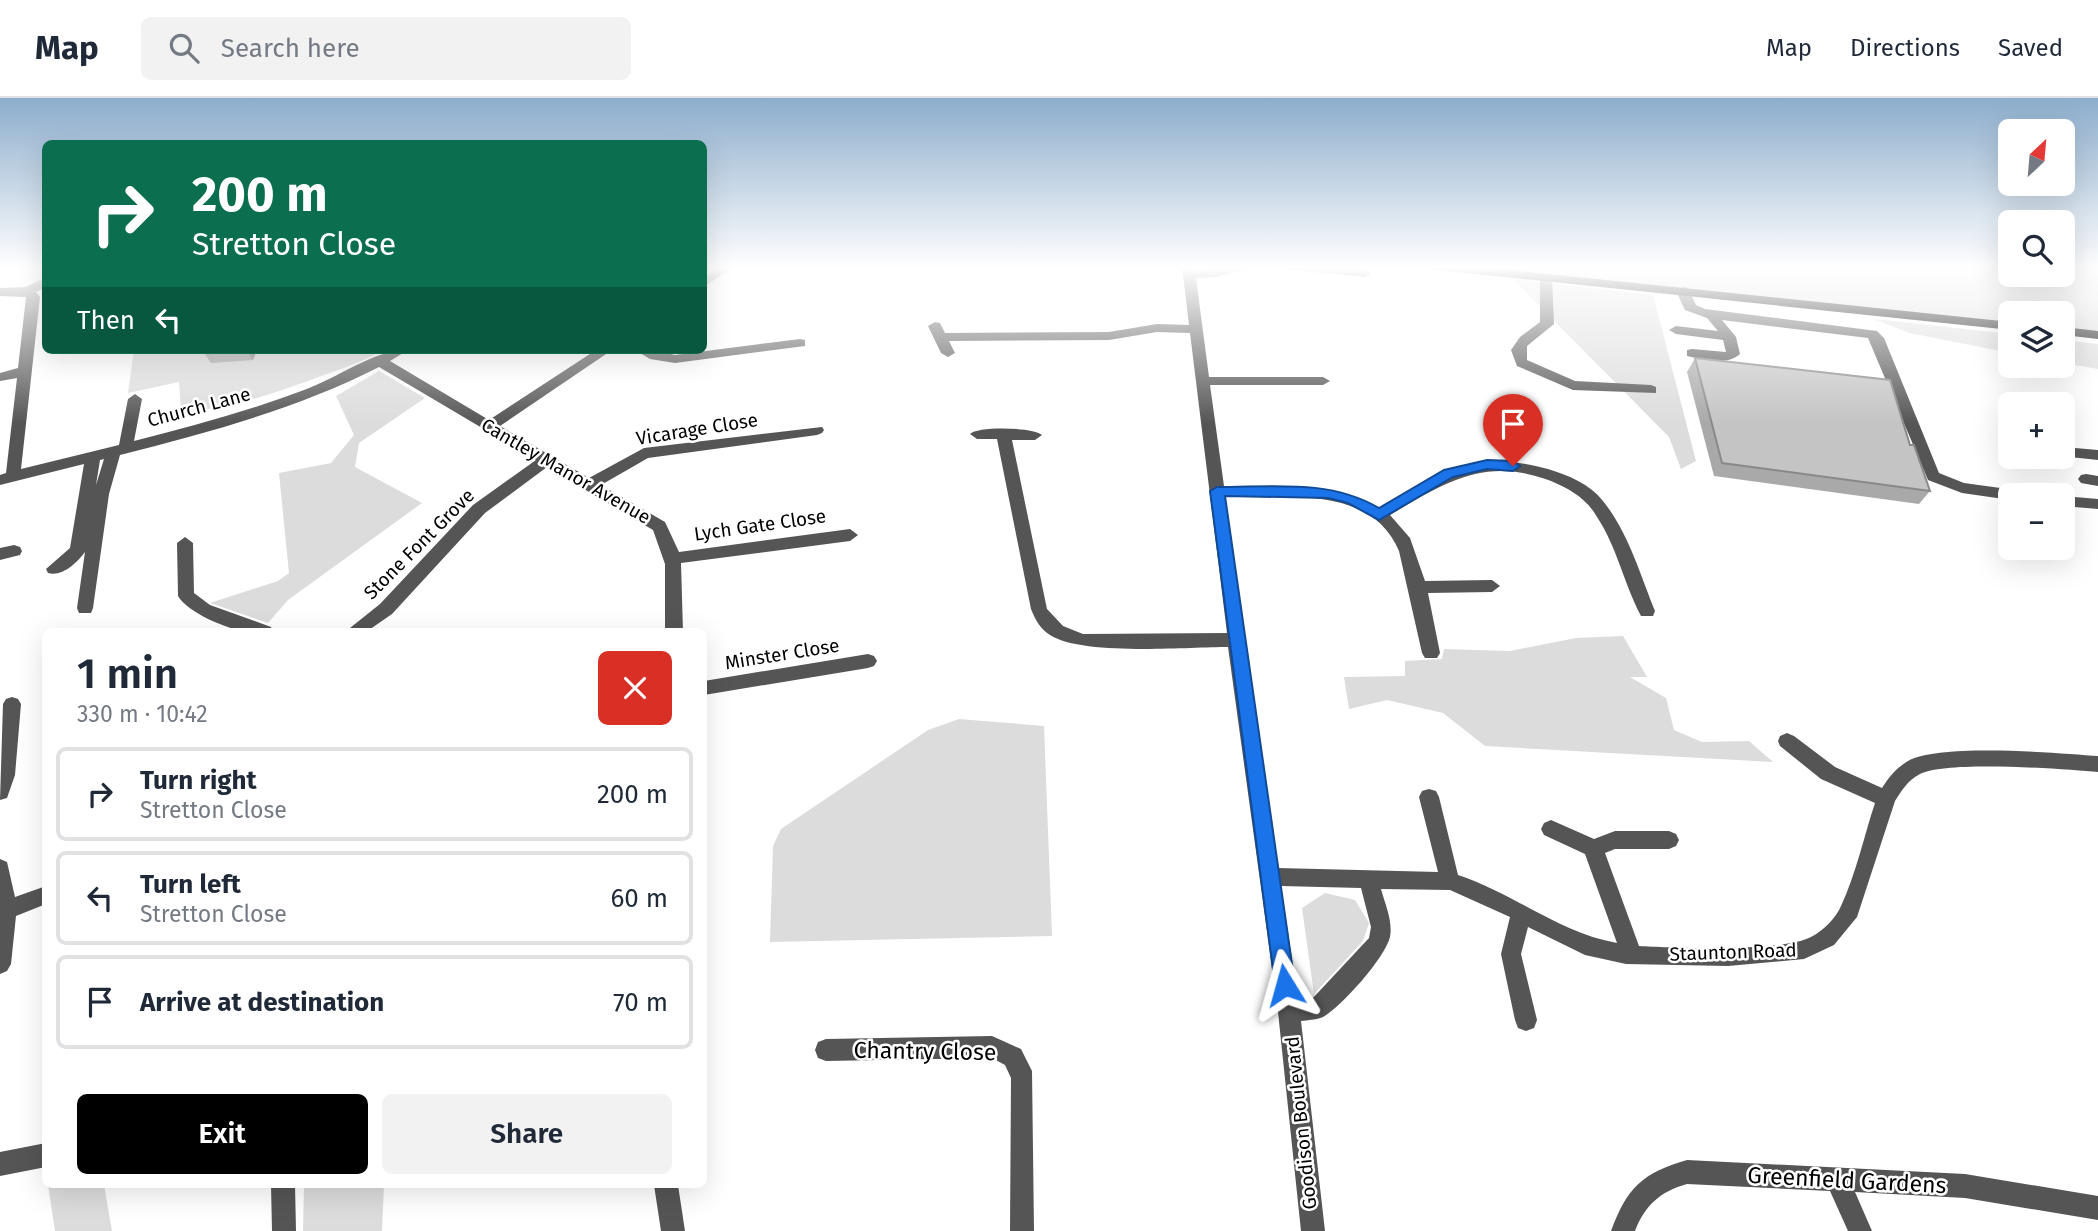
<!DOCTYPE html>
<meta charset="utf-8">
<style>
:root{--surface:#fff;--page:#f2f2f3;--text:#1f2937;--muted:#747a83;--line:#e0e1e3;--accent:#000}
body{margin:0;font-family:"Fira Sans",sans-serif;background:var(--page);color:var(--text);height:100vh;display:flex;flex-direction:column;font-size:26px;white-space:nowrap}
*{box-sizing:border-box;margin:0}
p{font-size:23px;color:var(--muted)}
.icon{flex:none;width:38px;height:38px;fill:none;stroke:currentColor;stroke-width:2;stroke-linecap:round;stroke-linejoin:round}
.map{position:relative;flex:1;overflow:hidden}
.side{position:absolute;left:42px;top:530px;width:665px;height:560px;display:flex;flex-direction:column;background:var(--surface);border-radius:10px;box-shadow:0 7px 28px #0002}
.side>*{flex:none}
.banner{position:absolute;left:42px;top:42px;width:665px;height:214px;border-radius:10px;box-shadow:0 7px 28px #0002;background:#0b6e4f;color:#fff;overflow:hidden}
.needle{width:46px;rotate:26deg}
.fabs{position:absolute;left:1998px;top:21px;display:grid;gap:14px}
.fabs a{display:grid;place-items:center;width:77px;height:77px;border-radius:10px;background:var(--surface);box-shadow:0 7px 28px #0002;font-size:35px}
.pin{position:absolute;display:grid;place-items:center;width:60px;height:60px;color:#fff;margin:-72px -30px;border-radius:50% 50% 50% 0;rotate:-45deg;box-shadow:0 0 7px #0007}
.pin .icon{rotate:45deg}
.me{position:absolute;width:77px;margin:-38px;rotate:352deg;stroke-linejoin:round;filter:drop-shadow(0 0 5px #0008)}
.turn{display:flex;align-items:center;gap:24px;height:147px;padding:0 35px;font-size:32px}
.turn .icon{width:91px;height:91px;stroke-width:2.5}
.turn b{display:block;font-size:49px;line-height:60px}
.then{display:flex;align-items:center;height:66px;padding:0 35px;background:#0003;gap:14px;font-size:26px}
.round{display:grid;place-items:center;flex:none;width:74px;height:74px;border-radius:10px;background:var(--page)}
.headline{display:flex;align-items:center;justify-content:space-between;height:119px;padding:0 35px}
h1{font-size:42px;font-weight:600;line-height:52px}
.cta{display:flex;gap:14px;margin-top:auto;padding:14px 35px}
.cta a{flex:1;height:80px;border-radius:10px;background:var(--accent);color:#fff;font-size:28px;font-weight:600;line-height:80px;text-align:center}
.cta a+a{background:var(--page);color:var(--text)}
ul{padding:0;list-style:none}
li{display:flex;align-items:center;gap:21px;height:94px;margin:0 14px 10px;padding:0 21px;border:4px solid var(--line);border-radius:10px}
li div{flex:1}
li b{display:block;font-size:26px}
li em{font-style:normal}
header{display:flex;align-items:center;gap:42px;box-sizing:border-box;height:98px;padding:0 35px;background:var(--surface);border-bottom:2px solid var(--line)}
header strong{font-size:33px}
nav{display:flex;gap:38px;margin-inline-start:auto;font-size:24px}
.search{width:490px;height:63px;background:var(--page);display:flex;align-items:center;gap:18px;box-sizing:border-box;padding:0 24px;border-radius:10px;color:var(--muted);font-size:26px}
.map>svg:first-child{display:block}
.green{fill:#dcdcdc}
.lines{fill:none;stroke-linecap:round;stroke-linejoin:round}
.minor{fill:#555;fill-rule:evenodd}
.major{fill:#000;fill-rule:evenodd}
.wall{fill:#a9a9a9}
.shaded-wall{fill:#898989}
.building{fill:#c4c4c4;stroke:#898989;stroke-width:2}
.route{fill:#1a73e8;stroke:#114b97;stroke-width:2}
.labels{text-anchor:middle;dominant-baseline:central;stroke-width:5;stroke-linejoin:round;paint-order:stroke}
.street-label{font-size:19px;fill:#000;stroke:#fff}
.near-street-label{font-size:23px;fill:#000;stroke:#fff}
</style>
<header>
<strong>Map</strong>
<div class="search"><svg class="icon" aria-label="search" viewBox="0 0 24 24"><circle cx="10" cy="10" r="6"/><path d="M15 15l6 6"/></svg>Search here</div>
<nav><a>Map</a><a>Directions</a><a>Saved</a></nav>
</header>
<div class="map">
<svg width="2098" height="1133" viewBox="0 0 2098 1133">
<rect width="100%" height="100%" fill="#fff"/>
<path class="green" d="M1449,168H2011V177H2063V168H2098V240L2063,236V215H2011V231Z
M1513,181L1653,197L1696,363L1681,371L1669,339Z
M1874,221L2011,236V255L1909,235Z
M2063,242L2098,246V271L2063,265Z
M134,252H383C359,266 334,273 308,283C265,298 227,312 181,313L179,284L128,295Z
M379,273L425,300L359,345L355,369L422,405L288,502L268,525L210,505L278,483L289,475L279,375L331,365L354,337L336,298Z
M1623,538L1647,579H1630L1666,600L1674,632L1702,644L1749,643L1773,664L1485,648L1443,615L1387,602L1349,611L1344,579L1405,578V563L1442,561L1444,551L1510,553L1576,540Z
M959,621L1044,628L1052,838L770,844L773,748L781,731L928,632Z
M1325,795L1355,802L1369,825L1363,843L1314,896L1302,810Z
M48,1087H104L112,1133H55Z
M304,1087H384L382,1133H303Z"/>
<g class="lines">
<path class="minor" d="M720,168H734L704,189V179Z
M1182,168H1194L1195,172L1256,168L1218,179L1196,180L1209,279H1323L1330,283L1323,287H1210L1224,388C1278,389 1331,382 1379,410C1440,373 1476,351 1548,371C1568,377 1590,386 1603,403C1628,434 1640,476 1655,513L1653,518H1641C1624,486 1617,449 1597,419C1587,401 1570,391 1551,383C1486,358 1445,384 1390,417L1410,440L1425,483L1492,482L1500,488L1492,494L1428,495L1440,555L1437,560H1425L1422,555L1399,453C1371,386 1284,400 1225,399L1278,770L1438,774L1419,699L1422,693L1429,691L1436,693L1439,699L1458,777C1513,795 1560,835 1617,845L1585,756L1544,737L1541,731L1544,725L1551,722L1594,741L1615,733H1669L1676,736L1679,742L1676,748L1669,751H1615L1605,755L1639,848C1674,850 1783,854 1811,839C1823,833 1836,820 1841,808C1856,776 1864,738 1875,705L1821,681L1780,648L1778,643L1780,638L1787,635L1794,638L1835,669L1882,690C1889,679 1896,670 1908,663C1939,645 2059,655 2098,658V674C2064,671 1946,662 1920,676C1908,682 1902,692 1895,703L1857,819L1834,847L1804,861L1728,868L1626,866L1585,857L1528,829L1521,856L1537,922L1534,930L1526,933L1518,930L1515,922L1501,856L1510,819L1450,792L1381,791C1385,806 1393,823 1390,839C1385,860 1341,909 1323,919C1316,922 1308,922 1301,923L1325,1133H1301L1278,914L1228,549C1186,549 1082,558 1050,537C1040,531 1035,521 1031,511L997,341H977L970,336C977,328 1034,329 1042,337L1035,342H1012L1047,511L1063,528L1083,536L1227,535L1190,235L1157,234L1109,242L949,243L955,255L948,259L941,255L928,228L935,224L940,225L945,235L1109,234L1157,226L1189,227ZM1281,788L1361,790L1371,829L1369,840L1312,901L1298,902Z
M1285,168C1305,168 1356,164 1371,175L1365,179L1291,172Z
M1546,175L1552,179L1554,226L1527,248V262L1575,283L1651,287L1656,289V295L1573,292L1517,268L1511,252L1520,239L1540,224V179Z
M46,179V189L36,194L40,199L21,371L119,347L128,301L135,296L142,301L134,343C192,328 249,313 304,292C338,280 373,252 408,252L390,263L489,322L596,252H612L500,328L589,380L644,350L822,329L824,332L822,335L817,337L648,360L601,387L665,424L679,454L850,431L858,437L850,443L681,465L683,534H665V466L653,432L547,369L485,415L392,516L366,534H345L380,506L473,407L536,362L379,269C297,311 209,334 120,357L109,396L93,510L91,515H79L77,510L85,454C77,465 62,479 48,475L46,471L70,450L84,366L0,387V377L6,375L17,280L0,283V275L18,270L26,199L0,198V190L26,189ZM104,361L96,387L100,362Z
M1683,189L1688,190L1696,207L1705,211L1877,233L1884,240L1939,375L1964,385L2015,392L2023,397H2011V402L1962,395L1928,382L1868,240L1722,222L1736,239L1740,256C1727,268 1704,262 1687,258V252L1692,251L1726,254L1723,242L1676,236L1669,232L1676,228L1718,233L1707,220L1685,212L1676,193Z
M800,241L805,242V248L675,265L650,261L635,252H653L675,257Z
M2075,350L2098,352V362L2070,359L2068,355Z
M2086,376L2098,378V388L2081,385L2078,381L2081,377Z
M2063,398L2098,401V411L2063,408Z
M185,439L193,445L194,495L210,507L271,529L273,534C265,534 254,535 245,534C226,530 188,515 178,498L177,445Z
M14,447L20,449L22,453L20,457L0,462V450Z
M868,556L874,558L877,563L874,568L868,570L704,597V583Z
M12,599L18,601L21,606L15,677L7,700L0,702L3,606L6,601Z
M0,761L7,764L15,799L46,788V806L16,818L11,866L7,873L0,876Z
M992,938L1021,951L1032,973L1034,1133H1010L1011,980L1005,967L992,960L826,963L818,960L815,952L818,944L826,941Z
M46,1045V1069L0,1078V1054Z
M1687,1062L1965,1076L2098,1098V1122L1965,1100L1855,1094L1872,1133H1848L1830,1093L1687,1086C1661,1093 1645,1107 1635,1133H1611C1627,1090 1642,1075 1687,1062Z
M271,1087H295L296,1133H272Z
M654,1087H678L685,1133H661Z"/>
<path class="major" d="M1431,168H1471L2011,224V232L1437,172Z
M2063,229L2098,233V241L2063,237Z"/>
</g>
<path class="wall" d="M202,252H257L253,262L211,265Z
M1695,260L1910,347L1930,393L1919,406L1714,378L1687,274Z"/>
<path class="shaded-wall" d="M246,252H257L253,262Z"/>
<path class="building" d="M1695,260L1890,282L1910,347H1914L1930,393L1722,365Z"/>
<linearGradient id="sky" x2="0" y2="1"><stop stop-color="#8cadcc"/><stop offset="0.52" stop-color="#fff"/><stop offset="1" stop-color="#fff" stop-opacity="0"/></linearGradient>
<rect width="2098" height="326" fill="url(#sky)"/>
<path class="route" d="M1487,362L1513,363L1520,368L1513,373L1487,371L1453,379L1379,422L1348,405L1328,400L1225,398L1295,887L1292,893L1285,896L1278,893L1275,887L1210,393L1217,389C1274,389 1329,381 1379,410L1444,372Z"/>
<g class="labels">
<g class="street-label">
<text transform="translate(199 309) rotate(-15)">Church Lane</text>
<text transform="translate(697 331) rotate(-9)">Vicarage Close</text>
<text transform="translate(566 373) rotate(30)">Cantley Manor Avenue</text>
<text transform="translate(760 427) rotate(-8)">Lych Gate Close</text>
<text transform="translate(419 446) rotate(-45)">Stone Font Grove</text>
<text transform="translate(782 556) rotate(-9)">Minster Close</text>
<text transform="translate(1733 854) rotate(-2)">Staunton Road</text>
<text transform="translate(1301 1025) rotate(-96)">Goodison Boulevard</text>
</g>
<g class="near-street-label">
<text transform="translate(925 953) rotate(1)">Chantry Close</text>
<text transform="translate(1847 1082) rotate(3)">Greenfield Gardens</text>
</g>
</g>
</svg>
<div class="fabs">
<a><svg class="needle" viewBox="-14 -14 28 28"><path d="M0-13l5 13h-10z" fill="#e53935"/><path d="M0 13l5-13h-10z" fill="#747a83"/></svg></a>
<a><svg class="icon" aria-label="search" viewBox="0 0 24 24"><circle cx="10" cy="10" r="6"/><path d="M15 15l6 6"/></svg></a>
<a><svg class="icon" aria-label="layers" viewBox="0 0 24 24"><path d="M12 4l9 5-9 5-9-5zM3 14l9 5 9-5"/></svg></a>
<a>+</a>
<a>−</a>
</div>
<div class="pin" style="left:1513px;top:368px;background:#d93025"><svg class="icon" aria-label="arrive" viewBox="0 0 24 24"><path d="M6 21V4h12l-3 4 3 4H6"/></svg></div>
<svg class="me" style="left:1285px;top:887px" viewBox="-20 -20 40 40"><path d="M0-17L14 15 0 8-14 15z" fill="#1a73e8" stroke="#fff" stroke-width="4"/></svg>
<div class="banner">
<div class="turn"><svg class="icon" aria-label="right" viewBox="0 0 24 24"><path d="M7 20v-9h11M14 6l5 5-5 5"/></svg><div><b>200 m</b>Stretton Close</div></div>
<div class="then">Then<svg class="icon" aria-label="left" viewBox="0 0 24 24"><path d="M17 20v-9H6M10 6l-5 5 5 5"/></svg></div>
</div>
<section class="side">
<div class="headline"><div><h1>1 min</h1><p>330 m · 10:42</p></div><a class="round" style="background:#d93025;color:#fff"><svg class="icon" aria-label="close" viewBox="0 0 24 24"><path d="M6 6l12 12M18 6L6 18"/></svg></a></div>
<ul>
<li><svg class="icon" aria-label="right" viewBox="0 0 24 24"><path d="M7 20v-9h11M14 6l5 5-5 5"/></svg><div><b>Turn right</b><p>Stretton Close</p></div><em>200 m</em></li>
<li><svg class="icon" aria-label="left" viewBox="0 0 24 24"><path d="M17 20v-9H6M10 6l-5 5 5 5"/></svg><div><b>Turn left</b><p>Stretton Close</p></div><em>60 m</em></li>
<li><svg class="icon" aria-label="arrive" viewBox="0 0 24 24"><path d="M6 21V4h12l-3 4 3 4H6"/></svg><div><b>Arrive at destination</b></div><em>70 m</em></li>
</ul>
<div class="cta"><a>Exit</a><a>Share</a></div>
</section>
</div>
